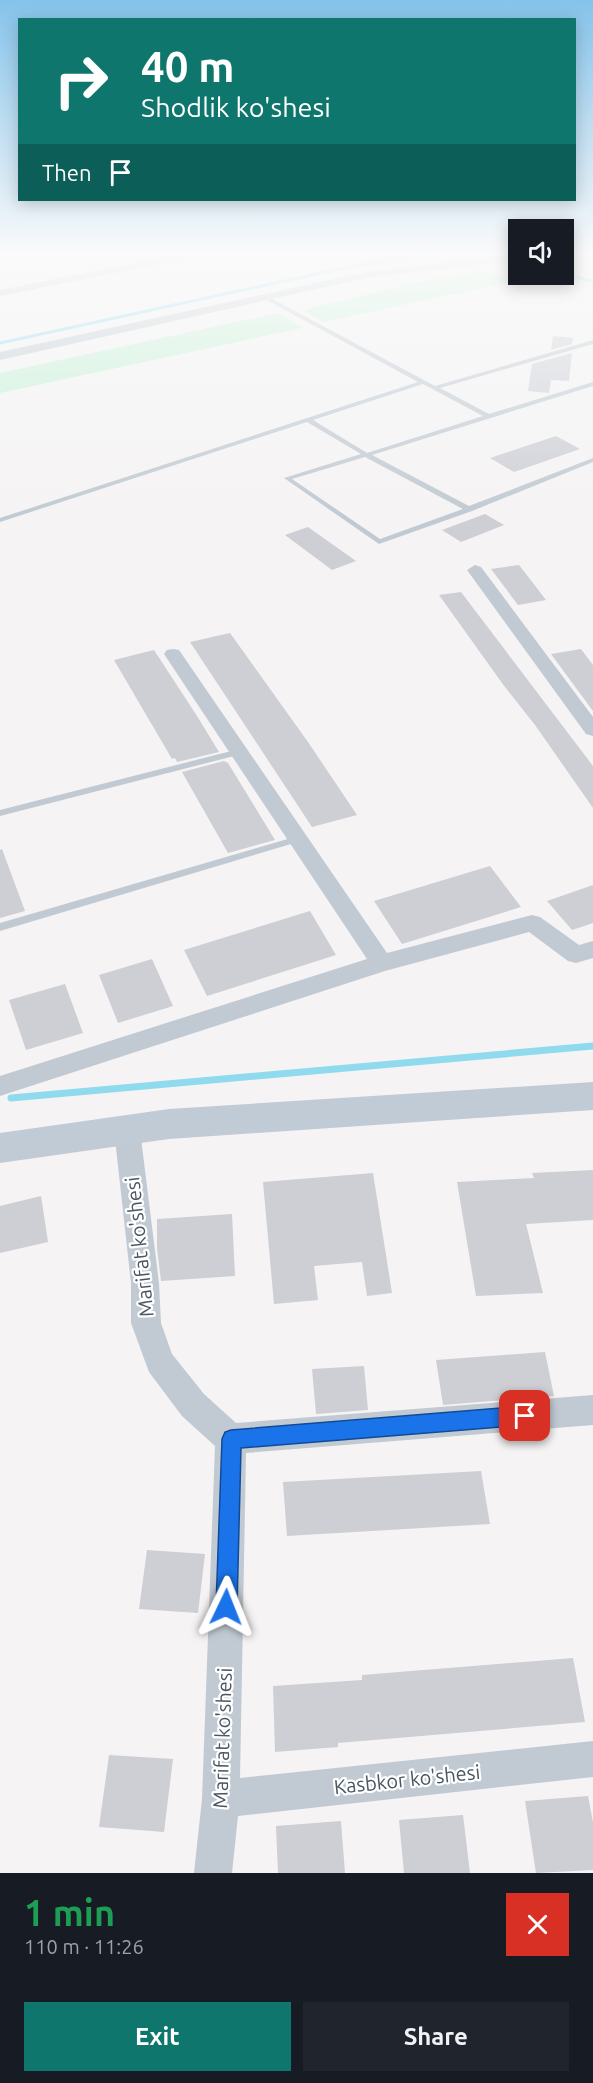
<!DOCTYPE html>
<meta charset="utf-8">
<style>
:root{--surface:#171b24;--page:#20242c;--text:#f1f3f6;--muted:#9ea1a6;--accent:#0f766e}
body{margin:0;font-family:Ubuntu,sans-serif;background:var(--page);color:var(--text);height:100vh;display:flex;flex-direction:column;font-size:22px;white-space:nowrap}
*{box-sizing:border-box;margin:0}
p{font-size:20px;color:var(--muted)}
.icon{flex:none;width:33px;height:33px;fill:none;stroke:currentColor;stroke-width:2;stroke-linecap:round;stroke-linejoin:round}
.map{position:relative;height:1873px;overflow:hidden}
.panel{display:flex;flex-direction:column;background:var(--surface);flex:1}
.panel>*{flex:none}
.top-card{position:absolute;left:18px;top:18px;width:558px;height:183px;border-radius:0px;box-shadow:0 3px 15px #0003;background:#0f766e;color:#fff;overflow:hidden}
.buttons{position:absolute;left:508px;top:219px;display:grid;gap:12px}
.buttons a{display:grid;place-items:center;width:66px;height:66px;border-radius:0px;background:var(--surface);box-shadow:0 3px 15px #0003;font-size:30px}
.pin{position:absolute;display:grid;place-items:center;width:51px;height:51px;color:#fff;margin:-26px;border-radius:12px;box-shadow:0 3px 9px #0006}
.me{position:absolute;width:66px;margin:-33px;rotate:2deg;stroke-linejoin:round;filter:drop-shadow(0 0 4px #0008)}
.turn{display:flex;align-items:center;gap:21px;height:126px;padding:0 24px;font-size:27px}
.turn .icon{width:78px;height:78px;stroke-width:2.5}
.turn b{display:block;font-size:42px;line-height:51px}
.then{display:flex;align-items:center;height:57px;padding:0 24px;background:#0003;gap:12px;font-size:22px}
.round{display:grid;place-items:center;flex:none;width:63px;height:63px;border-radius:0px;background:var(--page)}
.summary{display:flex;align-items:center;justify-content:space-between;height:102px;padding:0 24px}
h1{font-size:36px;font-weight:700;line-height:45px;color:#1e9e55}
.primary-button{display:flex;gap:12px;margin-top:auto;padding:12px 24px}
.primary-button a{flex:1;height:69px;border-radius:0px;background:var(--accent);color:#fff;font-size:24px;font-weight:700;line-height:69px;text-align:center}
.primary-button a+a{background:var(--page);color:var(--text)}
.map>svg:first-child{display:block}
.green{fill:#c3f1d5}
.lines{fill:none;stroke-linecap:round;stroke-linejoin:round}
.stream-far1{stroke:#90daee;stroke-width:3}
.stream{stroke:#90daee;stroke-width:7}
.building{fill:#cdcfd5}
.lane{fill:#c1cad2;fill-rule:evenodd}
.street{fill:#c1cad2;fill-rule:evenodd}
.secondary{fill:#c1cbd6;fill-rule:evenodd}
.route{fill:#1a73e8;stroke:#114b97;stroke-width:1.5}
.labels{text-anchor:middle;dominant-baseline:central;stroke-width:4.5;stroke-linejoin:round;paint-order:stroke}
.near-street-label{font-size:20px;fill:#4a5661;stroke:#fff}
</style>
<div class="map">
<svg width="593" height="1873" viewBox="0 0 593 1873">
<rect width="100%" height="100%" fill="#f5f3f3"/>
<path class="green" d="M480,271L520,280L323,322L303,310L414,283Z
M278,313L302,328L0,393V373Z"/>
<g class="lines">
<path class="stream-far1" d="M486,255L492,258
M508,263L519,265
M560,274L593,281
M0,343L353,266L425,255"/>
<path class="stream" d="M11,1098L593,1046"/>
</g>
<path class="building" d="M553,336L573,338L572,344L551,350Z
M572,353L569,381L551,380L549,393L528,391L532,364Z
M556,436L580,449L514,472L490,458Z
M485,514L504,525L461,542L442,530Z
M308,527L356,561L332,570L285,535Z
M519,565L533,583L546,600L518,605L491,569Z
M461,592L593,766V808L535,725L502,683L439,595Z
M230,633L308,742L357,815L312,827L190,642Z
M581,649L593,665V711L551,654Z
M154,650L197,716L219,752L177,762L175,758L172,759L114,660Z
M224,761L228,763L275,840L228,853L182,772Z
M2,849L25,911L0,918V850Z
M490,866L521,907L402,944L374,901Z
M593,885V923L572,930L547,901Z
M310,911L336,955L207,996L184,950Z
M152,959L173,1006L118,1023L99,975Z
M65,984L83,1033L26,1050L9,1000Z
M593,1170V1220L526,1224L543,1293L476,1296L457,1182L534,1178L532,1173Z
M373,1173L392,1293L367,1296L362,1262L314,1266L318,1300L274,1304L263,1182Z
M41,1196L48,1242L0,1253V1206Z
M232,1214L235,1276L161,1281L157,1248V1219Z
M545,1352L554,1396L443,1405L436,1360Z
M364,1366L368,1410L316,1414L312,1369Z
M481,1471L490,1524L287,1536L283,1482Z
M147,1550L205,1554L198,1613L139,1609Z
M573,1658L585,1722L338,1743V1747L275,1752L273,1686L362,1680V1675Z
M109,1755L173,1759L164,1832L99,1827Z
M588,1796L593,1822V1870L536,1873L525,1801Z
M463,1815L470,1873H404L399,1820Z
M341,1821L345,1873H278L276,1826Z"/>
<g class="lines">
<path class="lane" d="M265,295L435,386L593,340V344L440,388L489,414L593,382V386L372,455L469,506L593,458V462L472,511L379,544L284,478L361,454L307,422L0,522V518L418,382L263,298ZM423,384L483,416L367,453L313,420ZM365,457L463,509L380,539L292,479Z
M239,749L242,750L244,752L242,754L0,816V810Z
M298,836L303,839L301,841L0,931V923Z"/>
<path class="street" d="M175,255H195L190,258L0,296V290Z
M511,255H519V260L366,278L0,360V352L366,272Z
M475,565L481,567L593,717V736L586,734L467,570Z
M173,649L179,650L387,953L532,915L540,917L579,945L593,941V958L576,963L568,961L529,932L385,971L0,1096V1076L367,959L164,654L167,650Z
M127,1119L136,1122L140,1130L159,1283L161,1323L172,1354L204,1394L236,1423L593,1395V1425L246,1453L240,1778L593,1741V1777L238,1816L232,1873H194L202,1799L215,1446L182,1416L149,1372L131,1323V1283L114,1130L118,1122Z"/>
<path class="secondary" d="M593,1082V1110L169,1139L0,1163V1133L169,1109Z"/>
</g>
<linearGradient id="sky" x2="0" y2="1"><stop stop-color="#85c3ea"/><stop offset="0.49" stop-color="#fafafa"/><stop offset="1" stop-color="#fafafa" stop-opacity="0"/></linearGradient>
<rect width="593" height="517" fill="url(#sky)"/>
<path class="route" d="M525,1406L532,1409L534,1416L532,1422L525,1425L241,1448L237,1607L234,1614L226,1617L219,1614L216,1607L222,1439L225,1432L231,1430Z"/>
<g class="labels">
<g class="near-street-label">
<text transform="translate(139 1247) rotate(-96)">Marifat ko'shesi</text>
<text transform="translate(222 1738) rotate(-88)">Marifat ko'shesi</text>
<text transform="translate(407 1779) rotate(-6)">Kasbkor ko'shesi</text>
</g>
</g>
</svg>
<div class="buttons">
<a><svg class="icon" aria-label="sound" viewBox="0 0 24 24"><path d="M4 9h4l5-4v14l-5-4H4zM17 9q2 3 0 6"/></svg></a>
</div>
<div class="pin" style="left:525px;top:1416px;background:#d93025"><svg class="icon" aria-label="arrive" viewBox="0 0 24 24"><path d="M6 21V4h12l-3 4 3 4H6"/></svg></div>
<svg class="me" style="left:226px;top:1607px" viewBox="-20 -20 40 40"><path d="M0-17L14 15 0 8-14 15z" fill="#1a73e8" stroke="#fff" stroke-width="4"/></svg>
<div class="top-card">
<div class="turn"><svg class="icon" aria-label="right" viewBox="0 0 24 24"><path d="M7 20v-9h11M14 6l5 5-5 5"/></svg><div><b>40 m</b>Shodlik ko'shesi</div></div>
<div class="then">Then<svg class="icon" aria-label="arrive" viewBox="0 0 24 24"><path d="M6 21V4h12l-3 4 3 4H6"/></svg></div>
</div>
</div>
<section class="panel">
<div class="summary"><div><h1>1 min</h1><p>110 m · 11:26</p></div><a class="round" style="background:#d93025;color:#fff"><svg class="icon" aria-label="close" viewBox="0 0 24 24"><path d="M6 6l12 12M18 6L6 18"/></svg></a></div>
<div class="primary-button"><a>Exit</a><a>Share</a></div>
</section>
